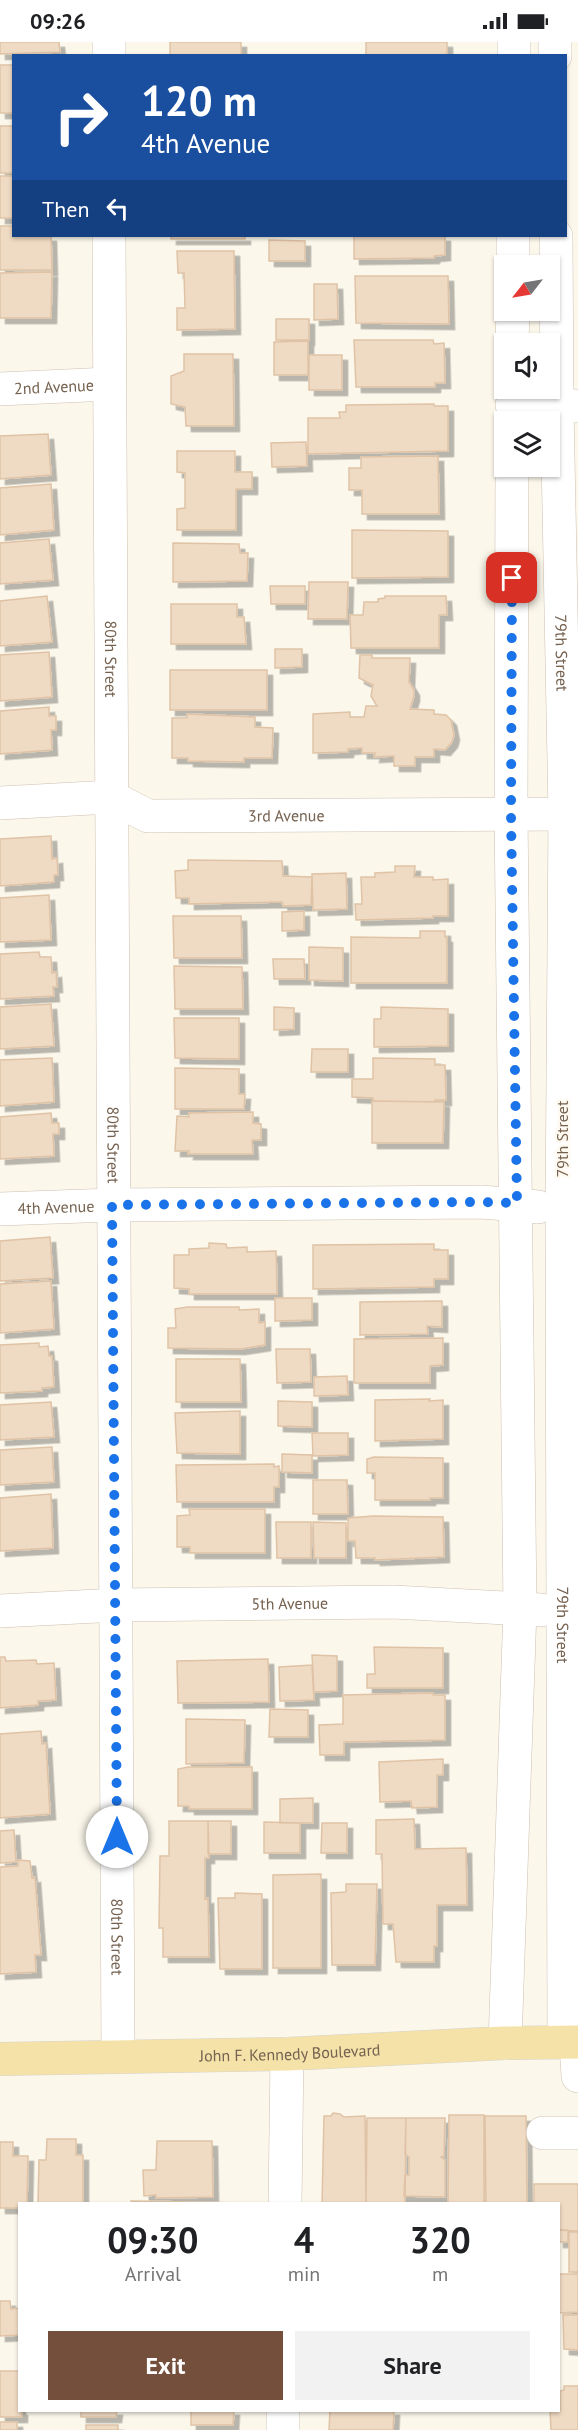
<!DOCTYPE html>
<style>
:root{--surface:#fff;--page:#f2f2f2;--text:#202124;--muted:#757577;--accent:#744f3c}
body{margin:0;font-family:"PT Sans",sans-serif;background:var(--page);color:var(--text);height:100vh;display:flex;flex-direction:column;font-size:22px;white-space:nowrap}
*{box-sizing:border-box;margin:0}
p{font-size:20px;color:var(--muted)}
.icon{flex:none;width:33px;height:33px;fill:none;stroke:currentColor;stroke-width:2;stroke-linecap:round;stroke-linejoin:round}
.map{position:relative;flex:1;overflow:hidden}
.side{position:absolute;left:18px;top:2160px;width:542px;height:210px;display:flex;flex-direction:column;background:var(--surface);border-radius:0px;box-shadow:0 2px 4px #0004}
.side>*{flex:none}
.top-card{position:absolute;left:12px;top:12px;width:555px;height:183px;border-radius:0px;box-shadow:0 2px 4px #0004;background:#1a4fa0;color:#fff;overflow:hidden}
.needle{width:39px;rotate:239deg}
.buttons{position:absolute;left:494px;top:213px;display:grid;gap:12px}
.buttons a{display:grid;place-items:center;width:66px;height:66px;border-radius:0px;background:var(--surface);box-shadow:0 2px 4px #0004;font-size:30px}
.pin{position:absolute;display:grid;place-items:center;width:51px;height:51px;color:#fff;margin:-26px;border-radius:12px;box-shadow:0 3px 9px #0006}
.me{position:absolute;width:66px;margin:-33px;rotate:0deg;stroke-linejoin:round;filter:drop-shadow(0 0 4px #0008)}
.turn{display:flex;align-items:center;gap:21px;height:126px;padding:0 30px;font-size:27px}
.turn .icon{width:78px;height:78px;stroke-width:2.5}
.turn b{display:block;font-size:42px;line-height:51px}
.then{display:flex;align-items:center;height:57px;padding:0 30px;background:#0003;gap:12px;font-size:22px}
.eta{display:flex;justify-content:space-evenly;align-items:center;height:102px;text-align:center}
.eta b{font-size:36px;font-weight:700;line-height:42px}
.action{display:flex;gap:12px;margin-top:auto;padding:12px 30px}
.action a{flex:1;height:69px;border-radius:0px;background:var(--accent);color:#fff;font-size:24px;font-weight:700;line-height:69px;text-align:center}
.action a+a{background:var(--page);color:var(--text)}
.status{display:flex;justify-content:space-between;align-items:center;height:42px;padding:0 30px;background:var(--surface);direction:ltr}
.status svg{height:16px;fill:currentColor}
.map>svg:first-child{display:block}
.building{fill:#efdac4;stroke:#e0c3a6;stroke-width:1.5;filter:url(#shadow)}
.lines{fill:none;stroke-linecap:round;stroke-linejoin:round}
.minor-casing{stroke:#cdc0b1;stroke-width:34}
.major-casing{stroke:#d8d3ce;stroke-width:34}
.minor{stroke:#fff;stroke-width:33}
.major{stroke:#f4e2a9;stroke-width:33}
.route{stroke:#1a73e8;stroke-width:10;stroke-dasharray:0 18}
.labels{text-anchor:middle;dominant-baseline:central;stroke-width:5;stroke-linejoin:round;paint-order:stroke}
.street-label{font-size:16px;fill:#75614f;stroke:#fefaf1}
</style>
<div class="status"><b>09:26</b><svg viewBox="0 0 49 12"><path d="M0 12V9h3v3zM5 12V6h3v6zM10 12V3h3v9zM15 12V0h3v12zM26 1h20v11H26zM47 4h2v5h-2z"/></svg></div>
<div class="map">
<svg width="578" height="2388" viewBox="0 0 578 2388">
<defs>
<filter id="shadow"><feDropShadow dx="5.5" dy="5.5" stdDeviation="0" flood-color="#0004"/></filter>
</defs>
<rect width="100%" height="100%" fill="#fbf7eb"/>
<path class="building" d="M0,0H59L60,10L0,12Z
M170,0H241V14H170Z
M366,0H447V14H366Z
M0,23H14V71H0Z
M0,84H14V131H0Z
M0,134H14V176H0Z
M0,184H14V194H51L52,228H0Z
M171,194H245V197H171Z
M354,194H445V213L434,214V216L354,217Z
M269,198L305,199V219H269Z
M177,209H234L235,287L177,288V266H185L184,231H178Z
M52,230L51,276H0V231Z
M355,234H448L449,282L356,281Z
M314,242H337L338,277L314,278Z
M276,277H309V298H276Z
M354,298H433L434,302L444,301L445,341H435V345H356Z
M308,299V333H274V300Z
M184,312H233L234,384H186L185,365L171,362V334L184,329Z
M309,313H342V348H309Z
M434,362V364H448V409L308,412V376H340L339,370H346V363Z
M48,392L51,433L0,437V394Z
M306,400L307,424L272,425L271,401Z
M177,409H235V430H252V447H236V488H177V467L185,466V431L177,430Z
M438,414L439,472H362V448H349V426H361V415Z
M51,442L54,488L0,493V446Z
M352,488L448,489V535L352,536Z
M49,497L53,538L0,542V501Z
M173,501L239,502L240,511H248L247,539L173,540Z
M309,540H348L347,577H308Z
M270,544H305V562H271Z
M47,554L52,600L0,604V559Z
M385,554H446L447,573H439V606H351L350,573H363L364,560H378V557L385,556Z
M171,562H237V575H244L246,602H171Z
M275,607H302V625L275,626Z
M49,610L52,655L0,659V613Z
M360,613H372V616H410L409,640L414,648V654L410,667L434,668V672L446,673L451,678L454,693L452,700L445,708L434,707V715H415V724H394V714L374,715L375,711H362V706L348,707V710L313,711V672L350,670V675H364L366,664H377L371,654L373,643L359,636Z
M170,628H267V668H170Z
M49,665V674H56V688H51L52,708L0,712V669Z
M187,672L255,675V685L273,686L272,716H244V720L188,719V716H172V676H187Z
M51,794L52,817L57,816L58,833H54V840L0,844V797Z
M188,818L282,819L283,834L312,835L311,863L283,864L282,860L189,862V856H176L175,829L188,828Z
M395,824H415L414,835H433V838L448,837V874H433V876L356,878L355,862H362L361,835H375V831L395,830Z
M346,831L347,867L313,868L312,832Z
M49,853L51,898L0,900V856Z
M304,869V888L282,889V870Z
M173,874H241L242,916H174Z
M420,889H445V895H447V941H351V895L420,896Z
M309,905L343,906V939L309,938Z
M39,910L40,915H51L52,931L56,930L57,945H53L54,954L0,957V912Z
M273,917H304L305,937H274Z
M174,924L242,925L243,967H175Z
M51,962L54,1004L0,1007V965Z
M274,965L294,966V987L274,988Z
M381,965L448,967V1004L374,1005V977H381Z
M174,976H239V1017L175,1016Z
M312,1007H348V1030H311Z
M52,1016L54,1060L0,1064V1018Z
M373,1016L435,1017V1023H445L446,1058H435V1060L373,1059V1056L352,1055V1037H373Z
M175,1026L239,1027V1052H245L244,1067H175Z
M372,1059L444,1060L443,1101H372Z
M253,1070V1081L261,1082V1098H252L253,1112H188L189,1109H175L177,1074L189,1075V1071Z
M51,1071L52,1081H59V1092H53L54,1114L0,1117V1075Z
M50,1195L53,1236L0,1239V1199Z
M209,1201L226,1202L227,1206L247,1205V1210L276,1209L277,1252H189V1247L174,1246V1213H189V1207L209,1206Z
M434,1202V1208H448V1237H434V1245L313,1247V1203Z
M51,1239L54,1287L0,1291V1242Z
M275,1256H312V1278L275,1279Z
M442,1259V1285L427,1284L428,1292L360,1293V1260Z
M188,1265H239V1268L259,1267V1281L265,1280V1303L240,1307L168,1306V1286H176L175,1267Z
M443,1296V1323L430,1324V1341H354V1297Z
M39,1301V1305L48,1304L49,1314H52L54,1345L42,1346V1349L0,1351V1303Z
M276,1307H310L311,1340L277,1341Z
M176,1317H240L241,1360H176Z
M347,1334L348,1353L314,1354V1335Z
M430,1357L429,1359L443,1358V1397L375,1399V1358Z
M278,1359L312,1360V1385L278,1384Z
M51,1360L54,1395L0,1398V1363Z
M240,1369V1412L177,1411L175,1371Z
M312,1391H348V1413L313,1414Z
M52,1405L54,1440L0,1443V1408Z
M282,1412L312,1413V1431L282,1430Z
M374,1415L443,1416V1456H430V1458H375V1431H367V1417Z
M274,1422V1425L279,1424V1445H274V1460H177L176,1423Z
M313,1438H347L348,1472H313Z
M51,1452L53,1506L0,1509V1456Z
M189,1467H265V1511H190V1505H177V1474L190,1473Z
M373,1474L443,1475L444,1515L375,1518V1516H356L355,1499H348V1476Z
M276,1480H311V1516H277Z
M313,1480L346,1481V1516H314Z
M374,1605L443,1606V1646H367V1632H375Z
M312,1613L337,1614V1649L314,1650Z
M0,1615H5L6,1619L36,1618L37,1622L54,1621L56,1658L38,1659V1663L0,1666Z
M268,1617L269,1660L178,1661L177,1619Z
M312,1623L314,1658L280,1659L279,1625Z
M433,1651V1653H445V1698L344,1700V1713H320L319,1683L343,1682V1653Z
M270,1667L308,1668V1695H269Z
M186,1677L245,1678L244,1721L186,1722Z
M41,1689L42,1702L46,1701L50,1772L0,1776V1692Z
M443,1717V1733H437V1765L412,1766L411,1759L380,1760L379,1720Z
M188,1725H252V1767H189V1764H178V1727Z
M313,1756V1781H280V1757Z
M414,1777L415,1807L466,1806L467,1863H437V1904H434V1920H396L393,1882H383L382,1812H376V1778Z
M169,1779H208L209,1816H205V1857L208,1856L209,1915H163V1886H159L160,1814H169Z
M208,1779H231V1812H208Z
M264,1780L300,1781V1811H264Z
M322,1781H347V1811H321Z
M14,1788L16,1820L0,1821V1789Z
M18,1818L30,1819L32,1836L35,1835L41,1913H35L36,1930L0,1932V1825L18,1824Z
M321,1832V1926H273V1833Z
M346,1842H377L375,1923H332L331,1851L346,1850Z
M235,1851L262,1852V1927H220L218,1856H235Z
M333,2071L340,2072L344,2075L365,2074L366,2162H322L324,2074H331Z
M449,2073H484V2162H448Z
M485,2074H526L527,2162H486Z
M367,2076H406L405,2162H366Z
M406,2076H445L444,2114L441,2115L445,2118V2155L404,2154L405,2133H409V2115L405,2112Z
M47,2097H76V2113H83V2162H38L39,2118H46Z
M157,2099H212L213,2155L156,2156V2153L144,2154L143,2128H156Z
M0,2100H13V2114H28L27,2162H20V2166H0Z
M534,2142H578V2189L558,2188V2162H534Z
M131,2159L244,2161V2162H131Z
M558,2188H568V2200H558Z
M569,2190H578V2230H569Z
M558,2232H578V2270L558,2271Z
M0,2259H10L11,2267L20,2266V2293L0,2294Z
M563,2273H578V2308L564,2307Z
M0,2329H20V2368H22V2375H0Z
M564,2344H578V2388H551L550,2368H560V2349L564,2348Z
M81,2368H117L116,2375H81Z
M191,2368H234L233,2383H191Z
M330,2368H394L393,2388H329Z
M0,2380H17V2388H0Z
M86,2383H118V2388H86Z"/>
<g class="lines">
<defs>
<g id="minor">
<path d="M555,0V14"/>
<path d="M109,14V0"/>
<path d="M514,14V0"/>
<path id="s1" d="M109,194L118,2013"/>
<path id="s2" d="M556,194L557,363L565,772L562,1169L564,2001"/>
<path d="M513,224V194"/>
<path d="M512,302L513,268"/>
<path id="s3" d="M0,347L109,342"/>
<path d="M512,363L578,364"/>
<path id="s4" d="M0,761L111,755L148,774L578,772"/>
<path id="s5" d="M0,1167L112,1163L482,1160L538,1165"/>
<path id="s6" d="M0,1569L117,1563L393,1560L541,1568"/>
<path d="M576,2000L578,2034"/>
<path d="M505,2001L520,1567L511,772L512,424"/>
<path d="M543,2091H578"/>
<path d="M285,2162L287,2012"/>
<path d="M283,2388V2368"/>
</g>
<g id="major">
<path id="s7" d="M0,2017L287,2012L505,2001L578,2000"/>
</g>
</defs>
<use href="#minor" class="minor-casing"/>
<use href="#major" class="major-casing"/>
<use href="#minor" class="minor"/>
<use href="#major" class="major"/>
</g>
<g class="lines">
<path class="route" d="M117,1795L112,1163L482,1160L517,1161L511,772L512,536"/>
</g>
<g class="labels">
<g class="street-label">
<text stroke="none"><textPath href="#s3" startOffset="54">2nd Avenue</textPath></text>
<text stroke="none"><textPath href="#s2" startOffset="417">79th Street</textPath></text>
<text stroke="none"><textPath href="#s1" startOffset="423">80th Street</textPath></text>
<text stroke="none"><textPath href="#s4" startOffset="291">3rd Avenue</textPath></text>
<text transform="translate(562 1097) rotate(-90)">79th Street</text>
<text stroke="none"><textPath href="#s1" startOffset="909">80th Street</textPath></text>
<text stroke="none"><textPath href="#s5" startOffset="56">4th Avenue</textPath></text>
<text stroke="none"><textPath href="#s6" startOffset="290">5th Avenue</textPath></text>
<text stroke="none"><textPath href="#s2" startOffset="1389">79th Street</textPath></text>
<text stroke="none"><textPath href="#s1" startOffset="1701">80th Street</textPath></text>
<text stroke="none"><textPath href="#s7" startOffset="290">John F. Kennedy Boulevard</textPath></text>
</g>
</g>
</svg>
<div class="buttons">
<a><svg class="needle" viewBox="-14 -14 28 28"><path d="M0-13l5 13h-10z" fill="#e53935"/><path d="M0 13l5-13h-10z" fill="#757577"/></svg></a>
<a><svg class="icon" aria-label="sound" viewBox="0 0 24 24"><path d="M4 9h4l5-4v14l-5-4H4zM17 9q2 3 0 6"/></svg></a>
<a><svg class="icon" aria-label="layers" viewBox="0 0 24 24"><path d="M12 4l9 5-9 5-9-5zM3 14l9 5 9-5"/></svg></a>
</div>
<div class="pin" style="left:512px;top:536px;background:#d93025"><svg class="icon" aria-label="arrive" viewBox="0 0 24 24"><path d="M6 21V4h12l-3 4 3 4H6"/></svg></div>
<svg class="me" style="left:117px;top:1795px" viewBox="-20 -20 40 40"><circle r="19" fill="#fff"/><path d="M0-13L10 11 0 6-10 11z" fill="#1a73e8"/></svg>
<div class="top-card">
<div class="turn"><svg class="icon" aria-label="right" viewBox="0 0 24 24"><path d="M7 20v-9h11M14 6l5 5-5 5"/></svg><div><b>120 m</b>4th Avenue</div></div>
<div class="then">Then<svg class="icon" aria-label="left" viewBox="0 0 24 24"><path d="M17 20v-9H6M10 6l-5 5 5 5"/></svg></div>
</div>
<section class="side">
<div class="eta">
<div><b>09:30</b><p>Arrival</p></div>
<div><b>4</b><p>min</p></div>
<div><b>320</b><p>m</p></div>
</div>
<div class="action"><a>Exit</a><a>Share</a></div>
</section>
</div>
